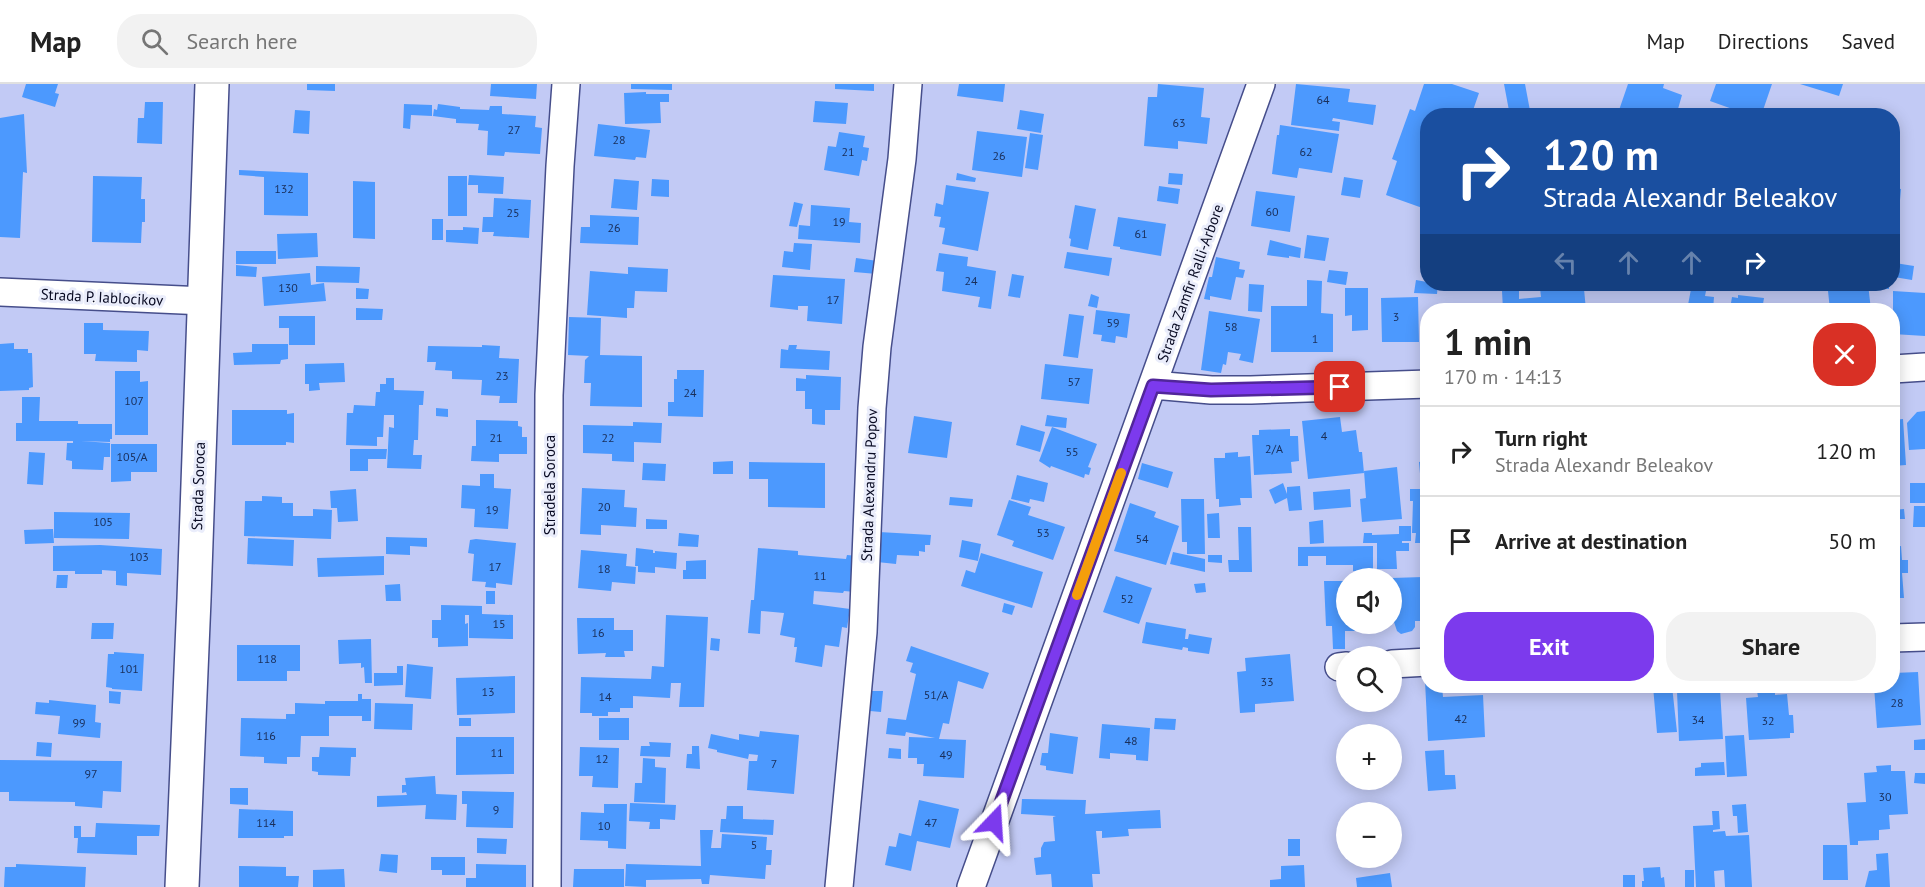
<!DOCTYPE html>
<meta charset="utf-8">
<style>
:root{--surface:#fff;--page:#f2f2f2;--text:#222;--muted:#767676;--line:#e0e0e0;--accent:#7c3aed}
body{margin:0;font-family:"PT Sans",sans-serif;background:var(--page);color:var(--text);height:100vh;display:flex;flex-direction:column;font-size:22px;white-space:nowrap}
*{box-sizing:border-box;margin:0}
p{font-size:20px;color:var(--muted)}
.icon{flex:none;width:33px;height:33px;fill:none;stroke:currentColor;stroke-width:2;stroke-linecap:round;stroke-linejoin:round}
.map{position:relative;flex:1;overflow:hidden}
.sheet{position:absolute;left:1420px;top:219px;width:480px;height:390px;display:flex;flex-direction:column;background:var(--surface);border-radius:24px;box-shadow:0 3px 15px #0003}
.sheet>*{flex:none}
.hud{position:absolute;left:1420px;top:24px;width:480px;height:183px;border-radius:24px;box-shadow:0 3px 15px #0003;background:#1a4fa0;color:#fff;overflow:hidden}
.tools{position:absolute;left:1336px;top:484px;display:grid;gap:12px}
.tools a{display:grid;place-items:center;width:66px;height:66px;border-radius:50%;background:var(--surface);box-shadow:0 3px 15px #0003;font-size:30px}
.pin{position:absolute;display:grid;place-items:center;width:51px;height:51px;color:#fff;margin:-26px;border-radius:12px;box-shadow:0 3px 9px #0006}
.me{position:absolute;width:66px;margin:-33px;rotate:20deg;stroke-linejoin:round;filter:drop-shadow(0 0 4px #0008)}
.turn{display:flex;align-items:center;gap:21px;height:126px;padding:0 24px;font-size:27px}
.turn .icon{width:78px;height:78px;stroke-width:2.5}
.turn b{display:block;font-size:42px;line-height:51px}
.lanes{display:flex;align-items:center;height:57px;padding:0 24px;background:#0003;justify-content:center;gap:30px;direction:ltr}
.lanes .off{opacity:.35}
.round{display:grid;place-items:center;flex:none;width:63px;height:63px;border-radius:24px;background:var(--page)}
.summary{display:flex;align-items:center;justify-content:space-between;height:102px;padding:0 24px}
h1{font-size:36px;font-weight:700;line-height:45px}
.button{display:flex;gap:12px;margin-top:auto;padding:12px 24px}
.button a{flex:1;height:69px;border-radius:24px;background:var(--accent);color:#fff;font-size:24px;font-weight:700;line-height:69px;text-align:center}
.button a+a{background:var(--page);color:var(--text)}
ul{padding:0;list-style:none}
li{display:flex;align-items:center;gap:18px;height:90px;padding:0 24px;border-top:2px solid var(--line)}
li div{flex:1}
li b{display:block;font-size:22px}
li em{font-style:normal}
header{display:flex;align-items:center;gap:36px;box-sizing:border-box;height:84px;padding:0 30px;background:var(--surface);border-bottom:2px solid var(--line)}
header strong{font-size:28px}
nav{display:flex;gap:33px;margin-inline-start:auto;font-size:21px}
.search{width:420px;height:54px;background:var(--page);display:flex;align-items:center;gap:15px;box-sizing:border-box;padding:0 21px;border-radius:24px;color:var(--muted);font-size:22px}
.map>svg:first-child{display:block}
.building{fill:#4c99fe}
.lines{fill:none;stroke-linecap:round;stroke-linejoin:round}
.minor-casing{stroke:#464e8b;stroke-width:30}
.tertiary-casing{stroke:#464e8b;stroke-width:36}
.minor{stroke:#fff;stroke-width:27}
.tertiary{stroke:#fff;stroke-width:33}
.route-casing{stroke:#51269a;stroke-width:15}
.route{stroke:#7c3aed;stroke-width:10}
.slow{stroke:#f59e0b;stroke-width:10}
.labels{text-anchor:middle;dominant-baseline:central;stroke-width:6;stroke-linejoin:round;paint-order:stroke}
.number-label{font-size:12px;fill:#192e59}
.street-label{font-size:15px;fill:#080a22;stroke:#eaedfb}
</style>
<header>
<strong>Map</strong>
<div class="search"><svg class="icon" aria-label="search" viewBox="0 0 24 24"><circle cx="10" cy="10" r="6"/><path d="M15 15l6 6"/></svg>Search here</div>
<nav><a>Map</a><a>Directions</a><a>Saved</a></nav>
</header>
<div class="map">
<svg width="1925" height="803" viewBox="0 0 1925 803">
<rect width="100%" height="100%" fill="#c2caf5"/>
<path class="building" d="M26,0H58L55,9L59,10L55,23L22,13Z
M307,0H335V7L307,6Z
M491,0H537L536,15L490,12Z
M631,0H672V6L631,5Z
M835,0H874V7L835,5Z
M959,0H1005L1003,18L957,12Z
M1158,0L1204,4L1201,33L1210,34L1207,60L1178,57V65L1144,62L1148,13H1157Z
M1296,0L1350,5L1348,18L1376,21L1373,41L1333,34L1332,37L1340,38L1339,47L1291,41Z
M1424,0H1452L1479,9L1471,32H1428V126L1386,111L1397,77L1392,75L1410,25L1415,27Z
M1504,0H1525L1531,32H1510Z
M1628,0H1664L1663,4L1682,11L1676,32H1617Z
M1716,0H1772L1761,32H1752L1710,17Z
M1800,0H1843L1839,12Z
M646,8V10H669V18H660L661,39L625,40L624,9Z
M815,17L848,19L846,40L813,38Z
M145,18H163L162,60L137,59L138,34H144Z
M404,20L432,21V32L411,31L410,45L403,44Z
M438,20L460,23V25L489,26L490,22H502V30L536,32L535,43L542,44L540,70L505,68L504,72L487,71L488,47L478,46L479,40L456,39V35L433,32L434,25L437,26Z
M295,26L310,27L309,50L293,49Z
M1020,26L1044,30L1041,49L1017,45Z
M24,30L27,89L23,88L20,154L0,153V34Z
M598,40L650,46L646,74L636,73L635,76L594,72Z
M1280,41L1339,50L1332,89L1299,84L1297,94L1272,90L1277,51H1279Z
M977,47L1027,53L1022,93L972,86Z
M839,48L865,52L863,63L869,64L867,77L862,76L859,92L824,86L828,62L836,63Z
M1030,49L1043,51L1038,86L1025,84Z
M239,86L308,89V132L264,131V93L239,91Z
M957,89L976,94L975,98L956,96Z
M1169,89L1183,90L1182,101L1168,100Z
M469,91L504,93L503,110L478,109V101H468Z
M93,92L142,93L141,115H145V138H142L141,159L92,158Z
M448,92H467V132H448Z
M1344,93L1363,96L1360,114L1341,111Z
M614,95L639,97L637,126L611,124Z
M652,95L669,96V113L651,112Z
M353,97L375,98V155L353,154Z
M946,101L989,108L978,167L942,160L945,144L939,143L941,133L934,132L936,119L943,121Z
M1159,102L1180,105L1178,120L1157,117Z
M1893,104L1901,105L1896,161L1893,160Z
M1256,107L1295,112L1290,148L1251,142Z
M494,114L531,116L529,154L493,152L494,148H482L483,133H493Z
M794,118L803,120L797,143L789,142Z
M811,121L850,124L849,138L861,139L860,159L798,155L799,141L810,142Z
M1075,121L1096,125L1088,166L1070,162L1071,155L1069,154Z
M590,131L639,133L638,161L580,159L581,143H590Z
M1118,133L1166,140L1161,172L1120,165V163L1113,162Z
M432,135H443V156H432Z
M463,143L479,144L478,160L446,158V146H463Z
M317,149L318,173L278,175L277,150Z
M1307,151L1329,154L1325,177L1304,174Z
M1270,156L1301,164L1300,174L1289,172V174L1267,171Z
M794,159L812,160L810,186L782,183L784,167L793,168Z
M236,167H276V180H236Z
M1067,168L1112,174L1109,192L1064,184Z
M939,169L968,173L967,182L996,187L991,225L978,223L980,213L942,207L944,188L936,187Z
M1216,173L1240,178L1239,185L1245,186L1243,194L1236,193L1231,216L1210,212V216L1204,215L1209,193H1212Z
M856,174L878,177L877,190L854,188Z
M1895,179L1914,182L1912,196L1894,193Z
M236,181L257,183L256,193L236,192Z
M316,182L360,183L359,199L316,198Z
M628,183L668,185L667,208L635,207L634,224H627V234L587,231L590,187L628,190Z
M1329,186L1348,188L1346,201L1327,198Z
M310,189L311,201L324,199L326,217L264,222L262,193Z
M1012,190L1024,192L1020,214L1008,212Z
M773,191L845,195L842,240L807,237L808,222H798V226L770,223Z
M1307,196L1322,197L1321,229L1333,230V268H1271V222H1307Z
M1416,196L1438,200L1437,210L1414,209Z
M1249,200L1264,201L1262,228L1248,227Z
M1692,200L1707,202L1705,212L1714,213L1713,226H1687Z
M1819,200H1868L1871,226H1830L1828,207H1820Z
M1871,200H1889V205L1871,204Z
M356,204L369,205L368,215H356Z
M1345,204H1368V246L1352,247V231L1345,232Z
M1540,204L1584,205L1586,226H1503L1502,207H1519V215L1541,213Z
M1893,207L1925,209V252L1893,250Z
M1091,210L1099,213L1097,224L1088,222Z
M1738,211L1764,214L1762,226H1735L1730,225L1732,213L1738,214Z
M1418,213L1419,258H1382L1381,214Z
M356,224L383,225L382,236H356Z
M1096,226L1130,230L1127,254L1116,252L1115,259L1101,257L1102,251L1093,250Z
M1209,227L1260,235L1253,279L1239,276L1241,270L1228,268L1226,281L1223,280L1221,289L1201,286Z
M1069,230L1084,232L1078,274L1063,272Z
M279,232H315V261H289V244H279Z
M569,233L601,234L600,271L642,272V323L590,322L591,299H584L585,276L589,272L568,271Z
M84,239H103V246L149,247L148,267L137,266V278L95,277L96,270H84Z
M14,259V265H28V269H32L33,303L29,304V306L0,307V260Z
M252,260H288V275L281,276L280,280L234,281L233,269L252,268Z
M482,261L500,262L499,274L519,275L517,319H499L500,312L481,311L482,296L452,295V287L435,286L436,278H427L428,262L482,263Z
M789,261H797L796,265L830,267L829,286L780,284L781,265L788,266Z
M344,279L345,298L319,299L320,306L309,307V300H305V280Z
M1045,280L1093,285L1089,320L1041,315Z
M677,286H704L703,333L668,332V318H674V295H677Z
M115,287H140V298L148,297V351H115Z
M806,291L841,293L840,326H825V341L812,340V325H805V307H796V294L806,295Z
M386,294H394V306L424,307L423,321H419L418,356H414L413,371H422L421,385L387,384L389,343L394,344V331H384L383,353H377V362L346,361L347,329H353L354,321L375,322L376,308H380V300H386Z
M22,313H40L39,337H78V340H112V355H110V358L81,357L110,359V373H104L103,386L72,385V377L66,376L67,359H73V357H16V339H22Z
M436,324L448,325V333L436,332Z
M232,326H287V330L294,329V359L286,358V361H232Z
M1925,327V365L1909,366L1907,339L1917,328Z
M1047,331L1067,334L1066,344L1045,342Z
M914,332L952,338L947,374L908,369Z
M1340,333L1342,348L1356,346L1359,368H1362L1364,389L1308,395L1302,337Z
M1903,335L1906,381L1893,382V336Z
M476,336L518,337V342L522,343V353H527V370H499V378L471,377L472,362H476Z
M633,338L662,339L661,359L634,358V378L612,377V370L583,369V341L633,342Z
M1021,341L1045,348L1040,368L1016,361Z
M1052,343L1097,360L1088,383L1091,384L1089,391L1085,390L1084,394L1051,382L1050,384L1039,377Z
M1290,345V352H1298L1299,377L1291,378L1292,389L1254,391L1252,351H1259V346Z
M1428,359V400L1421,401L1419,378L1425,377L1423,360Z
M111,360H157V388H131V397L111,398Z
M350,365H387L386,375H368V387H350Z
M29,368L45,369L43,401L27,400Z
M1238,368V373L1250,372L1252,414H1240L1241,421L1219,423V415H1216L1214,374H1225V369Z
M733,377V390H713V378Z
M749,378L825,379V424L768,423V395H749Z
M643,379L666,380L665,397L642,396Z
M1142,379L1173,388L1168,404L1138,395Z
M1397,383L1402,435L1362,438L1360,415L1366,414L1364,387Z
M480,390H494V404L511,405L508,445L474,443L475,425L461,424L462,401L480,402Z
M1017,391L1048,399L1044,418L1030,415L1029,419L1011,415Z
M1283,399L1287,410V403L1300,402L1302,426L1289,427L1287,414L1275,420L1269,406Z
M1910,399H1925V419H1910Z
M582,404L625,406L624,423L637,424L636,443L601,441V451L580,450Z
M356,405L358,437L338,438L337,424H331L330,407Z
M1350,405L1351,423L1314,426L1313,408Z
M1410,405H1425L1424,459H1415L1416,449H1412L1413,417H1410Z
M262,412L282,413V419H293V432H313V425L332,426L331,455L244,452L245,417H262Z
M950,413L973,415L972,423L949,421Z
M1181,415H1204L1205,470H1187V458H1182Z
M1009,416L1031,423L1028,431L1065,443L1053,476L1012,462L1014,457L997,451Z
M1130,419L1156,428L1154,433L1179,442L1166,481L1114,467Z
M1914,422H1925V443H1913Z
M1904,425L1905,435H1893V426Z
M54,428L130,429L129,455L54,454Z
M1219,429L1220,454H1208L1207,430Z
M646,435L667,436V445H646Z
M1323,436L1324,459L1310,460L1309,438Z
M1399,442H1411V457H1402V459H1409V467H1396L1397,485H1377V459H1363L1364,449H1372V451L1399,450Z
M1238,443H1251L1252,488H1229L1228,476H1239Z
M53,445L54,459L25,460L24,446Z
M879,448L931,451L930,461H925V468L919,467V472L897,471L896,480L877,478Z
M679,449L699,451L698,463L678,462Z
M386,453L427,454V463L410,462V471L386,470Z
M248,454L294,456L293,482L247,480Z
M476,455L516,459L512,501L496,499V504L485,503L486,498L472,497L474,470L468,469L470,456Z
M962,456L981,460L978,477L959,473Z
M100,461L162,465L161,491L127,489V502L116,501V487L102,486V490H75V487H53V462Z
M1373,462V487H1353V481H1326V472H1308V482H1298V463Z
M1901,462L1902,476H1908V489H1902L1904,514H1893V463Z
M636,464L653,466V469H655V467L677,469L676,485L655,483V489L638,488V482H635Z
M758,464L798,467V471L846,475L847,471L858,472L855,508L844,507L843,509L814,507L813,520L850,525L847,544L842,543L839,563L825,561L822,583L795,578L797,563H794L795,554L780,551L784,529L761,527L760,550L748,549L751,516H754Z
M581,466L627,470L626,482L636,483L635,500L612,498L611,507L578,504Z
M1173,468L1205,475V488L1170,480Z
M981,469L1043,488L1032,524L961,502L966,486L975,489Z
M1208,471H1222V479L1208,478Z
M384,472V491L318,493L317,474Z
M706,476V495H683V486H686V477Z
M57,491H68L67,504H56Z
M1116,492L1152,504L1139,540L1103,528Z
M1423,493L1424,537H1415V543L1412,547L1401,550L1397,547L1394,538H1392V494Z
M1324,497H1347V540H1356V547H1345V565H1333L1332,542H1326Z
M1205,499L1206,508L1196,509L1194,500Z
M400,500L401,517H386L385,501Z
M486,507H495V520H486Z
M1004,519L1015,522L1012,531L1002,528Z
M441,521L482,522V530L513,531V555L469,554V531H465V540L468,539V562L438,563V554H432V536H441Z
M666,531L708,533L704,623H679L681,599H671L670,614L633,612V624H620V628H608V632H592V629H580L581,593L651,595L652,582L664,583Z
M577,534H614V546H633V567H624L625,573H605L606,569L578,570Z
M1146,538L1186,545L1185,555H1188L1189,550L1212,554L1209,570L1188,567V564L1183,563L1182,566L1142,559Z
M92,539H114L113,555H91Z
M711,554L720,555L719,567L710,566Z
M371,555L372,599H365L364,583L361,584V579L339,580L338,556Z
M237,561H300V587H287V597H237Z
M911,562L989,589L983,605L958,597L949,640L943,639L939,655L966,656L964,694L923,692L924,680H917V674H908L909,653L935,654L906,648L905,652L886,650L888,634L906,636L916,590L910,588L913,579L906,577Z
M114,568L144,570L142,607L112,605V604L106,603L108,570H114Z
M1290,570L1294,617L1255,620V628L1240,629L1237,588L1246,587L1245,574Z
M407,580L433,583L431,615L405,613Z
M397,582H403V601L374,602V589H397Z
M1918,588L1921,641L1877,644L1874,602H1893V589Z
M515,592V629L457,631L456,594Z
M1425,597H1428V602H1442L1443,613L1483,611L1485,653L1428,657Z
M1653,602H1672L1677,648L1657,649Z
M1720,605L1723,655L1679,657L1677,607Z
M1775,606V611L1787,610L1789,631H1793L1794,649H1790V654L1749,656L1746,614L1758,613L1757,607Z
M109,607L121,608L120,620L109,619Z
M872,607H883L881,628L870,627Z
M358,610H362V615H371V637H362V632H329V652H301L300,673H287V680L264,679V673L240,672L241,634L286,635V630H295V619L325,620V617H358Z
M49,616L96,621L95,638L101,639L100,654L58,650L60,632L35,630L36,618L49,619Z
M375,619L413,620L412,646L374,645Z
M459,634H471V642H459Z
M599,634H629V656H599Z
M1155,634L1176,635L1175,646L1154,645Z
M1102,640L1150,644L1148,677L1136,676V671L1110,669V675L1099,674Z
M760,647L799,651L794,710L747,706L749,677H757L758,671L749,670L748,675L717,668V666L708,664L711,650L739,656V650L759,653Z
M1050,649L1078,653L1073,690L1046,686V682L1040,681L1042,669H1048Z
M1744,651L1747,692L1727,693L1725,652Z
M456,653H514V690L456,691Z
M1925,655V666H1914V656Z
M37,658L52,659L51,673L36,672Z
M649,658L671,659L670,673L640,672L641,662H650Z
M692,662H699L700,685L686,684L687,670H692Z
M320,663L356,664V673H351L350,692L318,691V688L312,687V673H319Z
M580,663L619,664L618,704L592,703L593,692H579Z
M889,664L901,665V675L888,674Z
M1444,666L1445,691H1455L1456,705L1428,707L1425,667Z
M643,674L655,675V683L666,684L665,719L634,718L635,699H642Z
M0,676L122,677L121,708L103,707L102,724L75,722V718L9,717V708H0Z
M1724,678L1725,691L1695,692V684L1701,683V679Z
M1891,681V687H1905L1908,730L1889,731L1890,745L1879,746V756L1858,757V761H1850L1847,719L1866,718L1864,689L1877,688L1876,682Z
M1915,689H1925V700L1914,699Z
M435,692L436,710L457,711L456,736L425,735L426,721L377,723V712L407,711L406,708L402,709V701H406L405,694Z
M230,704H248V721L230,720Z
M462,707L514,708L513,744L466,743L467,720H462Z
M1022,715L1086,716L1085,730L1160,726L1161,744L1128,745L1129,752L1102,754V747H1096L1100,790H1092L1093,803H1052L1051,790L1036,791L1034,774L1041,773V764L1044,758L1055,757L1053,733L1056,732L1021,730Z
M919,716L959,725L950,764L917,757L911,787L885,781L889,762L896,763L899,749L911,752Z
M630,719L676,721L675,736L660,735V745H649L650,738L629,737Z
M604,720H627L626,765L608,764V757L580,756L581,728L604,729Z
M1746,720L1748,748L1738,749L1737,732H1733L1732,721Z
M727,722H743V735L774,736L773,751L720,748L721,735H726Z
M239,725L293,727V752H284V754H238Z
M1712,727H1719L1720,745L1713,746V748L1725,747L1726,752L1749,751L1752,803H1725L1724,786L1714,787L1715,803H1696L1693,742L1713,741Z
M96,739L160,741L159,752H137V771L77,769L78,754H74V742H81V753H95Z
M700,746H713L711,764H721L722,750L767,753L766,766H772L771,781H766L765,795L710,791L709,800H702L701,795L646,796V803L625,802L626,780L701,782Z
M477,754L507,755L506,770L477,769Z
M1288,755H1300V772H1288Z
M1823,761H1847L1848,796H1823Z
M1888,769L1890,803H1865L1869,787L1877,786L1876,770Z
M381,770L398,771L397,789L379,787Z
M431,773H465V791H442V786H431Z
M16,780L86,783L85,803H4L5,783H16Z
M476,780L526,781V803H466V794H476Z
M1304,781L1305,803H1270V796L1281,795V782Z
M239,782L286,783V792H299L298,803H239Z
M1660,783L1661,794L1664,793L1665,803H1642V797H1644L1643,784Z
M344,785L345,803H313V786Z
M574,785H624V803H573Z
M1685,786H1694V803H1685Z
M1390,789L1392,803H1357L1356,794Z
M1623,791H1635V803H1623Z"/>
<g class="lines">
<defs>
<path id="minor" d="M0,208L205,217
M1893,285L1925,283
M1153,301L1211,306H1251L1428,300
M1893,554L1925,553
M1392,580L1428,578
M1339,583L1347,582
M547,803L549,311L560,82L566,0
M839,803L863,548L872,324L877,263L902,75L908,0
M971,803L1261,0"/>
<path id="tertiary" d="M182,803L194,515L212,0"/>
</defs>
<use href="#minor" class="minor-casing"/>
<use href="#tertiary" class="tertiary-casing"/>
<use href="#minor" class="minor"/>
<use href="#tertiary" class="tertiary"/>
</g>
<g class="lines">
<defs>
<path id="route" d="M994,738L1153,302L1211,306L1340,303"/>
</defs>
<use href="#route" class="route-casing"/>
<use href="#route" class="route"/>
<path class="slow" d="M1077,511L1121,389"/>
</g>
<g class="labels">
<g class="number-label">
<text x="1323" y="15">64</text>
<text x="1179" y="38">63</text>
<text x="514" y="45">27</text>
<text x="619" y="55">28</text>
<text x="848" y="67">21</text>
<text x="1306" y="67">62</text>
<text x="999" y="71">26</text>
<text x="284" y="104">132</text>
<text x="1272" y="127">60</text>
<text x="513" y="128">25</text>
<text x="839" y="137">19</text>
<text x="614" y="143">26</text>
<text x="1141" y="149">61</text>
<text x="971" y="196">24</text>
<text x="288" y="203">130</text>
<text x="833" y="215">17</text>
<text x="1396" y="232">3</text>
<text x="1113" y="238">59</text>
<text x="1231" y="242">58</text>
<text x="1315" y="254">1</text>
<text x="502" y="291">23</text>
<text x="1074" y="297">57</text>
<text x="690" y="308">24</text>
<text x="134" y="316">107</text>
<text x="1324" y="351">4</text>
<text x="496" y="353">21</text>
<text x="608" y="353">22</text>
<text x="1274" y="364">2/A</text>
<text x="1072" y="367">55</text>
<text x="132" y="372">105/A</text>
<text x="604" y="422">20</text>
<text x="492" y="425">19</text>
<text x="103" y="437">105</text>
<text x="1043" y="448">53</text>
<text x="1142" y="454">54</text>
<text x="139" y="472">103</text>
<text x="495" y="482">17</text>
<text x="604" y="484">18</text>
<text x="820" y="491">11</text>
<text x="1127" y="514">52</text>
<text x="499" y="539">15</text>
<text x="598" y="548">16</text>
<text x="267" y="574">118</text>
<text x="129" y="584">101</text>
<text x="1267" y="597">33</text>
<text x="488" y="607">13</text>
<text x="936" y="610">51/A</text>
<text x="605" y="612">14</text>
<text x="1897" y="618">28</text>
<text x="1461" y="634">42</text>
<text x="1698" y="635">34</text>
<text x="1768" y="636">32</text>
<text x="79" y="638">99</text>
<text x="266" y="651">116</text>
<text x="1131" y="656">48</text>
<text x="497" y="668">11</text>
<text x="946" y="670">49</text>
<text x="602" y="674">12</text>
<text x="774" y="679">7</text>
<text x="91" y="689">97</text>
<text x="1885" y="712">30</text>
<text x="496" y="725">9</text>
<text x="266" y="738">114</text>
<text x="931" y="738">47</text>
<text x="604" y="741">10</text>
<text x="754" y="760">5</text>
</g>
<g class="street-label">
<text transform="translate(1190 199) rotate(-70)">Strada Zamfir Ralli-Arbore</text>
<text transform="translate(102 213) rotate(3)">Strada P. Iablocikov</text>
<text transform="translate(549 401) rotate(-90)">Stradela Sorocа</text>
<text transform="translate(869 401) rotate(-88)">Strada Alexandru Popov</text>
<text transform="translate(198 402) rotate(-88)">Strada Soroca</text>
</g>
</g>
</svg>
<div class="tools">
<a><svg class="icon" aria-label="sound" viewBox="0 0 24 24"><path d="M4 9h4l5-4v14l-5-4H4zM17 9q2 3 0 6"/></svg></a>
<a><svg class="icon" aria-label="search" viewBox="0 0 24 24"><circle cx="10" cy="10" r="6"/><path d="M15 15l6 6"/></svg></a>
<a>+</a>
<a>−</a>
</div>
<div class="pin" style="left:1340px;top:303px;background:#d93025"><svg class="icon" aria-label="arrive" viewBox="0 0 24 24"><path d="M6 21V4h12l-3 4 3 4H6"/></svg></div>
<svg class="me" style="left:994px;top:738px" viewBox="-20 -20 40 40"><path d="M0-17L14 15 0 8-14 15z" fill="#7c3aed" stroke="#fff" stroke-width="4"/></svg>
<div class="hud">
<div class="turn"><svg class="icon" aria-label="right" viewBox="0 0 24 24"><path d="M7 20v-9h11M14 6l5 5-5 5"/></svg><div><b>120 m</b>Strada Alexandr Beleakov</div></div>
<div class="lanes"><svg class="icon off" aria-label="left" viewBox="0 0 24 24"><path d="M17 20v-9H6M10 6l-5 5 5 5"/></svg><svg class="icon off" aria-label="ahead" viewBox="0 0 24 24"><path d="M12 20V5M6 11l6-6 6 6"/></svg><svg class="icon off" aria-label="ahead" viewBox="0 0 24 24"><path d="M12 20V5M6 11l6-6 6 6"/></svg><svg class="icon" aria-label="right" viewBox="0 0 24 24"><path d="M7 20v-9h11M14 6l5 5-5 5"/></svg></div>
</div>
<section class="sheet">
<div class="summary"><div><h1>1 min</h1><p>170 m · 14:13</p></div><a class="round" style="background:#d93025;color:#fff"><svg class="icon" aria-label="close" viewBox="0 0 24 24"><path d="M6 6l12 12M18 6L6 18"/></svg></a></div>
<ul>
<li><svg class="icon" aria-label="right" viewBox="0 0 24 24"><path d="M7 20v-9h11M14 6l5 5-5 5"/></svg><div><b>Turn right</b><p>Strada Alexandr Beleakov</p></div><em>120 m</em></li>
<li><svg class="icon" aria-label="arrive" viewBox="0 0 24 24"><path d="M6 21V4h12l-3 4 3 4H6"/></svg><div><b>Arrive at destination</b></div><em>50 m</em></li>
</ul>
<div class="button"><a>Exit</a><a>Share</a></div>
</section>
</div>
